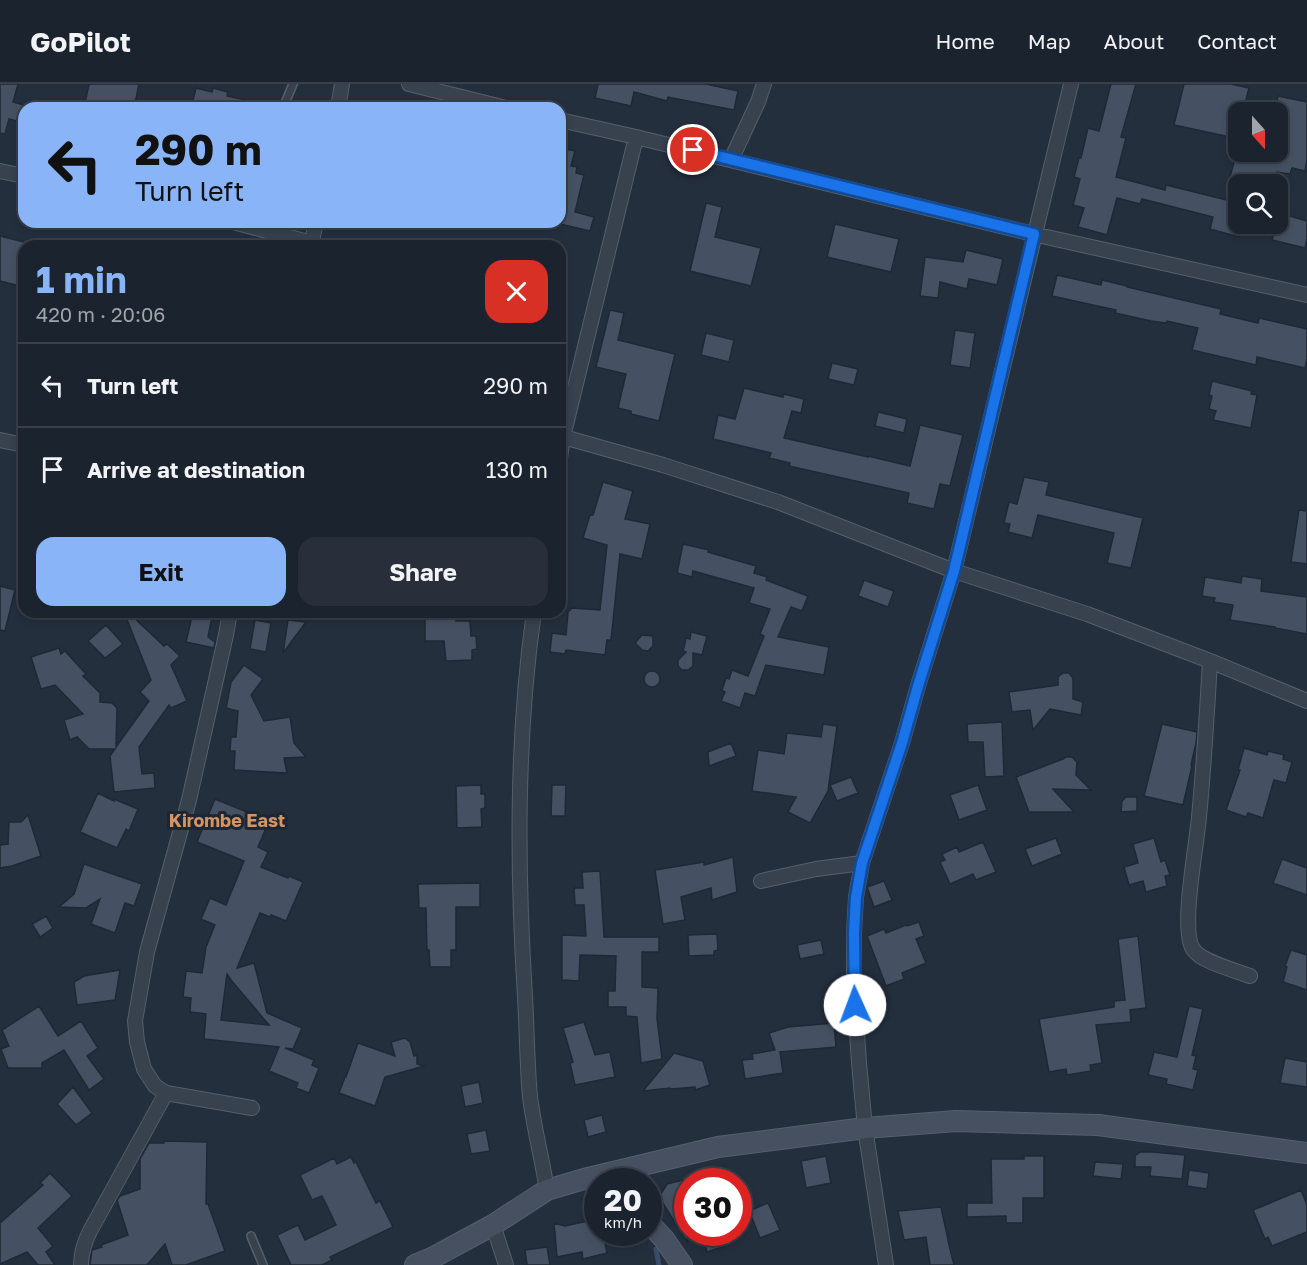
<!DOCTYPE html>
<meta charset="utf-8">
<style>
:root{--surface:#1b232e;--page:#282f3a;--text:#f1f3f6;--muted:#a0a4aa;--line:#39404a;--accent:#8ab4f8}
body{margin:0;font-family:"Golos Text",sans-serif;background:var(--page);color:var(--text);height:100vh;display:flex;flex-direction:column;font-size:22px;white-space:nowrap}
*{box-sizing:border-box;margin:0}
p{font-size:20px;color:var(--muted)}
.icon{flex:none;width:33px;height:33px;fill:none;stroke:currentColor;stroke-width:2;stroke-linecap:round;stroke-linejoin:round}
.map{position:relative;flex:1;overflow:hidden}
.sheet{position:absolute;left:18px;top:156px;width:548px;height:378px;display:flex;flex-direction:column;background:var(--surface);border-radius:18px;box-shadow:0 3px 9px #0003,0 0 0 2px var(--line)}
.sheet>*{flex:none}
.guide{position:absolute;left:18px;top:18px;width:548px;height:126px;border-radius:18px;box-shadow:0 3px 9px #0003,0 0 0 2px var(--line);background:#8ab4f8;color:#111;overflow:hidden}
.needle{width:39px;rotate:159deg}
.tools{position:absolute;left:1228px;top:18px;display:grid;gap:12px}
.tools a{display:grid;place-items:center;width:60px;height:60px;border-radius:12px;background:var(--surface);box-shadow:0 3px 9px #0003,0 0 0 2px var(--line);font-size:30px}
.speed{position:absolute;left:584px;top:1084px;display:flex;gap:12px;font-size:30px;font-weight:700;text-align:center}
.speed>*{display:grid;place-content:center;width:78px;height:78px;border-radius:50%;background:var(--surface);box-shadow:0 3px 9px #0003,0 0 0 2px var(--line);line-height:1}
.speed small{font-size:15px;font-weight:400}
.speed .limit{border:9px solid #d22;background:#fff;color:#111}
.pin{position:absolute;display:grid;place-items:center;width:51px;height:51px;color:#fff;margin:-26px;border:3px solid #fff;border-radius:50%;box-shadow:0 2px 6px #0007}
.me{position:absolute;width:66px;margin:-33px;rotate:358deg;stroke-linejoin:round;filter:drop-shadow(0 0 4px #0008)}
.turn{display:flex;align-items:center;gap:21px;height:126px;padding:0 18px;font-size:27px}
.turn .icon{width:78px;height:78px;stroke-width:2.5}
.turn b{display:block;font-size:42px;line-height:51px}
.round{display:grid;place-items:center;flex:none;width:63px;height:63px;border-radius:18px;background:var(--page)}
.summary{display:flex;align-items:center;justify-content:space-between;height:102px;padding:0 18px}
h1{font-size:36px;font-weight:700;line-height:45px;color:var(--accent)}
.cta{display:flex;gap:12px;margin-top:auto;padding:12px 18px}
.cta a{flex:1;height:69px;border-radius:18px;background:var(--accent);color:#111;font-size:24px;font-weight:700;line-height:69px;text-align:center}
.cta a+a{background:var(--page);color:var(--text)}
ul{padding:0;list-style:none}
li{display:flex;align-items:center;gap:18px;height:84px;padding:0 18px;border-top:2px solid var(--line)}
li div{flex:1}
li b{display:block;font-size:22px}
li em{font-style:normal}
header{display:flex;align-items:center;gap:36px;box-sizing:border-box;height:84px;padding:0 30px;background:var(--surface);border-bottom:2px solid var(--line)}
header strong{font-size:28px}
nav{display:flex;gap:33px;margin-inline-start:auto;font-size:21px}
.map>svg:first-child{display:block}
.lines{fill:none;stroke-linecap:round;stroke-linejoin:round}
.stream{stroke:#394c67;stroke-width:5}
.building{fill:#455162;stroke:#1f2835;stroke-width:1.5;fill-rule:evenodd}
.lane-casing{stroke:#565f6c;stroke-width:10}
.street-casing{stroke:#565f6c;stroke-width:16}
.secondary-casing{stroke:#565f6c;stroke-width:22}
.lane{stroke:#38414e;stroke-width:7}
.street{stroke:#38414e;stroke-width:14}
.secondary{stroke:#465061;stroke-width:20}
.route-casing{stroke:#114b97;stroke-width:15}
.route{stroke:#1a73e8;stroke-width:10}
.labels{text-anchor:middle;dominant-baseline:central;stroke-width:6;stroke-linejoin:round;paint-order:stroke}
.quarter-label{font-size:18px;font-weight:bold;fill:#d59563;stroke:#1d2633}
</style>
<header>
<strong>GoPilot</strong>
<nav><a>Home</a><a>Map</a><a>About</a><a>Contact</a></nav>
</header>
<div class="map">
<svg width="1307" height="1181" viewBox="0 0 1307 1181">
<rect width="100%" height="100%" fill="#242f3e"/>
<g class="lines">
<path class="stream" d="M656,1165L659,1181"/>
</g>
<path class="building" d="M0,0H18L13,18L24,21V39L9,35L5,50L0,49Z
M89,0H139L134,24H112L85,19Z
M598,0H706L738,7L734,26L668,13L667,17L634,8L631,22L595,14Z
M1111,0H1136L1121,53L1126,54L1116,93L1165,106L1166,101L1239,119V153L1210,145L1213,133L1142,115L1140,120L1117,114L1107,151L1078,143L1084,124L1073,121L1080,95L1074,93L1079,74H1081L1088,44L1099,47Z
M1184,0H1231L1249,4L1243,28H1239V38L1235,54L1174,41Z
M196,4L212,8L213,4L228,8L227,12L255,18L254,24H191Z
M1278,12L1307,18V76L1305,87L1292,84L1290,90L1277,88L1274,100H1228L1236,71L1263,77L1265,68H1278V28H1274Z
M560,64L575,67L571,82L577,83L576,89L584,91L575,128L594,133L590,147L560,140Z
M706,119L722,123L715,153L761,164L751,202L690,187Z
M1279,129L1307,137V155L1305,164L1272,156L1276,140H1278Z
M835,140L899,155L891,188L827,173Z
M0,152L24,158V203L0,197Z
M966,166L1003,175L997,201L969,195L967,205L940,198L938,214L920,212L925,173L963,178Z
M1057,191L1101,201L1102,196L1127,202V203L1221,225L1220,230L1258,239L1259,234L1307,245V275L1305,284L1257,273L1256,281L1192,266L1198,244L1167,237L1166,239L1151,237L1115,229L1116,226L1052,212Z
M610,226L624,229L618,256L675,270L659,337L631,330V327L618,324L626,290L596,283Z
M955,246L975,249L970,284L950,281Z
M706,249L734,256L729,278L701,271Z
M832,279L858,285L854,301L828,295Z
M1212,297L1252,307L1251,310L1257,311L1251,344L1213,336L1216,327L1209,325L1212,312L1209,311Z
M744,304L783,313L784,310L804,315L801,329L792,327L784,354L868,373V372L910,382L920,341L963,351L950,402L940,400L934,425L907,419L909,409L789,382L790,379L769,374L771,369L713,355L718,331L735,335Z
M878,328L907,335L904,349L875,342Z
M1024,393L1049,398L1046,411L1143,434L1131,484L1107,479L1114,449L1038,431L1032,454L1008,448L1010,440L1004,439L1009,418L1017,420Z
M603,398L633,407L625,435L650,440L642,475L620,470L611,556H607L605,571L566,566L565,570L550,568L552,549L566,551L568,528L572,524L600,526L607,461L583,454L590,431H593Z
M1299,426L1307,427V480L1291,478Z
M683,460L709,466L708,468L756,482L754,489L767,493L766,496L808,512L802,527L791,523L778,553L829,563L824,591L766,581L755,612L745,609L740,624L721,617L725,608L722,606L726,594L729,595L732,586L748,592L764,552L760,550L770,525L749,519L754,504L693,487L692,493L677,489Z
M1242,492L1262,495L1261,507L1307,513V550L1275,544V543L1230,536L1233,521L1214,518L1215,514L1202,512L1205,493L1241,499Z
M864,496L894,507L888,523L858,512Z
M0,502L15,506L5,547L0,546Z
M124,528H128L164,562L167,560L180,572L171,581L187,617L171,624L169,621L139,663L142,690L154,689L155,704L114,708L110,672L115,665H89L77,653L70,656L64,636L83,630L55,601L41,605L31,573L59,564L61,570L65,567L86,590L83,592L100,609V618L112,619L117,624L116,663L149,617L140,608L151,596Z
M193,528H213L208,553L215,558L214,564L186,558Z
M425,528H457L456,537H470L471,552H476L477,565L472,566V576L446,577L444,557H425Z
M255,536L271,539L266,568L250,565Z
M288,536L306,538L283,569Z
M106,541L123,560L105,574L88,557Z
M691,548L707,552L702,571L693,569V582L688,586H682L678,582V576L686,568L683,567L686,554L690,555Z
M642,551L653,552V562L648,567L642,566L635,559Z
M244,581L263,595L251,611L264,637L290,633L294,659L306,673L284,674L287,689L234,686L235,667H230L231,653H236L238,627L226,624L231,598Z
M644 595a8 8 0 1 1 16 0a8 8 0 1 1-16 0Z
M1063,589H1069L1073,594V615L1083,618L1081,631L1050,625L1033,646L1030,626L1012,628L1009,608L1058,601V593Z
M1002,638L1004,692L985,693L983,658H968L967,640Z
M823,640L837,642L828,707L810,739L788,728L796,713L752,707L758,666L784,670L787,649L821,653Z
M1162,640L1197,648L1196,659L1191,681L1192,682L1183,721L1144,712Z
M731,659L736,672L709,682L708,668Z
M1244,664L1267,671L1268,667L1284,671L1283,675L1292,678L1286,699L1274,696L1263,734L1248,729L1246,733L1226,726L1240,686H1238Z
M1066,673H1072L1077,678L1076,691L1091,706L1053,705L1074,728H1029L1016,693L1063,675Z
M851,693L858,709L837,717L830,701Z
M481,701V710H485V724L481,725L482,743L457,744L456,702Z
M552,701H566L565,732H551Z
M978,701L987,726L959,736L950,711Z
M98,709L114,717V715L138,725L129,747L126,745L117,764L80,748Z
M1126,713H1137V727L1121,728L1122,717Z
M215,715L269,737L258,763L268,768L261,783L288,794L289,792L303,798L286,837L271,831L270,833L260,829L237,884L254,879L267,929L302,944L293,965L285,964L314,976L312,981L319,984L309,1009L296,1004L298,999L269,987L279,963L204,955L206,930L190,928L191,914L183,913L186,887L202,889L206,863L215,841L201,835L210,814L226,821L244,777L197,758ZM227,890L231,896L269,941L221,936Z
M28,731L41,772L12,782L0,784V761L8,760L9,738H21Z
M1056,754L1062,770L1032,782L1025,765Z
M1154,754L1161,778L1165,776L1170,791L1165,792L1167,802L1146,808L1143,797L1129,801L1124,783L1138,779L1133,760Z
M983,758L996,788L976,796L973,790L950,800L940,778L945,776L942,770L957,763L959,768Z
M733,773L737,808L712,816L711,804L681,813L685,836L663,840L655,786L704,778V781Z
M1282,775L1307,784V811L1273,799Z
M84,780L142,800L134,822L125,819L115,849L91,840L100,815L86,824L59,823L74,810Z
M600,787L604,853H659V868H642V903L658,904L657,934L662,975L641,979L637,933L626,932V923H608V907H615L616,872L580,871L579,897L562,896V851L586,852L584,821H575L574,804H583L582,788Z
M884,797L892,816L874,823L867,803Z
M480,799V823H456V866H451V883H430L429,866L427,867L426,824H419L418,800Z
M46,832L53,844L40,853L32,840Z
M919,838L924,852L916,855L926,879L902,889L904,895L886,902L867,852L884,845L886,849L906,841L907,842Z
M717,850L718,866L714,867V871L689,872L688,851Z
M1138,852L1146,924L1130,926L1131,938L1096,941L1102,979L1090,981L1091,987L1067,991L1066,985L1049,988L1039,935L1114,923V917L1125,916L1118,855Z
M821,856L824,870L800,875L797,861Z
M1291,866L1307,871V906L1283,898L1287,883L1285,882Z
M120,886L115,916L77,921L74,898L84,892Z
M39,922L58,952L81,937L98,964L87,972L104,995L89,1006L64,966L42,979V984H8L1,965L9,962L2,946Z
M1189,922L1203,925L1192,971L1196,972L1193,985L1198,986L1193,1006L1166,1000L1167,995L1148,991L1154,968L1177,973Z
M584,938L595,971L610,968L615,993L575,1001L570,979L573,978L563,944Z
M834,939L836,963L780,968L783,989L745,995L742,976L753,975L752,970L775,966L769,949L788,943Z
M405,954L410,958L414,972L417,971V980L424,982L385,993L375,1022L339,1009L345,993H346L358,959L395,972L391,958Z
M674,969L703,977L710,1001L695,1006V1003L671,1005L670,1004L643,1007Z
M1285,974L1307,978V1003L1280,999Z
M479,998L483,1019L465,1023L461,1002Z
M73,1003L92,1029L76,1041L57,1020Z
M602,1031L606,1048L588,1053L584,1036Z
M486,1046L490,1067L471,1070L467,1050Z
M164,1057L207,1058L206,1120H208L225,1167L186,1181H172L165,1160L147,1181H90L92,1166L102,1163L101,1161L128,1151L117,1116L120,1112L140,1105V1075L149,1059H164Z
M1140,1068H1153L1185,1071L1182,1095L1150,1092L1151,1083H1135V1072Z
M826,1072L831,1099L806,1104L801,1077Z
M1024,1072H1044V1114H1023V1139H1006V1132L967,1133V1119H992L991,1075H1024Z
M351,1073L354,1079L356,1078L376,1119L380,1117L393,1143L330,1173L332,1176L322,1181H291L277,1151L298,1141L305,1156L336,1141L322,1112L312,1116L300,1091L334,1074L337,1080Z
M1095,1078L1123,1080L1121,1095L1093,1092Z
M1189,1086L1209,1089L1207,1105L1187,1102Z
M50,1089L72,1112L38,1144L53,1162L46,1168L55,1181H38L27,1168L0,1180V1139L43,1101L40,1099Z
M687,1095V1158L659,1113L667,1100Z
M1301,1106L1307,1121V1148L1272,1162L1268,1153L1265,1155L1253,1126Z
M768,1119L780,1146L760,1154L749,1127Z
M941,1123L950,1165L954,1181H930L926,1153L904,1156L898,1127Z
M597,1135V1149H603L607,1169L583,1175L582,1168L557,1173L554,1139L565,1142Z
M701,1149H721L725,1162L707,1168Z
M547,1163L550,1181H527L525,1166Z"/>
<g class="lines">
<defs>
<path id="lane" d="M283,24L293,0
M251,1152L263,1181"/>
<path id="street" d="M409,0L506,24
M338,24L342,0
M560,36L636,53L1033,150L1307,211
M731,76L758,18L764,0
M0,87L24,92
M233,138L312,159
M311,162L316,138
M560,352L663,381L778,418L954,487L1087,530L1210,577L1307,617
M0,356L24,361
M560,374L563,353L636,53
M230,528L226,551L189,716L147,868L135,937L137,958L144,985L155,1002L166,1009L252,1024
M534,528C516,655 517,785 525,913C527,946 527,980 530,1013C534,1044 542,1075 547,1106
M1210,577C1207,629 1204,681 1199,733C1197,760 1180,845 1193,865C1201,878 1235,886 1250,892
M761,797L816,785L862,779
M493,1141L506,1181
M81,1181C81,1168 84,1159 90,1147L166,1009
M886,1181L865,1044L859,979L854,902V849L856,813L862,779L902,659L918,602L954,487L1071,0"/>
<path id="secondary" d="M648,1138L664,1155L682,1181
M415,1181L432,1174L493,1141L547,1106L584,1095L718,1063L865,1044L956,1037L1098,1041L1307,1069"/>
</defs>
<use href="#lane" class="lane-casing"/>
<use href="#street" class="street-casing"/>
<use href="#secondary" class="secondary-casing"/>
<use href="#lane" class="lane"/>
<use href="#street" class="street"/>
<use href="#secondary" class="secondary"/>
</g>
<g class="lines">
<defs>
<path id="route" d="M693,66L1034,150L954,487L918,602L902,659L862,779L856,813L854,849L855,921"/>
</defs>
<use href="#route" class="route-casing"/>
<use href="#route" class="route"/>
</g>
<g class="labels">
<g class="quarter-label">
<text x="227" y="736">Kirombe East</text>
</g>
</g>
</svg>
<div class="tools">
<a><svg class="needle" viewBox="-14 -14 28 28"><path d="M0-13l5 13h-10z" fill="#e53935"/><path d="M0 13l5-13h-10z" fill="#a0a4aa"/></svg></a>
<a><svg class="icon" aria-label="search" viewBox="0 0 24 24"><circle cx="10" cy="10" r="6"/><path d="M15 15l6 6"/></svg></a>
</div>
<div class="speed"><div>20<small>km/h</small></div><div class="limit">30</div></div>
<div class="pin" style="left:693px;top:66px;background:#d93025"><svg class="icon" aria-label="arrive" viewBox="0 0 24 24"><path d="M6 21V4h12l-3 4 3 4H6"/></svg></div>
<svg class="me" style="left:855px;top:921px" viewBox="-20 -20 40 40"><circle r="19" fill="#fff"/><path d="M0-13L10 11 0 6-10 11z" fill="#1a73e8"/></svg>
<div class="guide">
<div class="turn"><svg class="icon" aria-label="left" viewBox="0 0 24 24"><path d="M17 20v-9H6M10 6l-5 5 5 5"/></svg><div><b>290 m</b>Turn left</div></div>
</div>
<section class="sheet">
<div class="summary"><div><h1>1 min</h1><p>420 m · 20:06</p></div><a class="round" style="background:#d93025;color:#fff"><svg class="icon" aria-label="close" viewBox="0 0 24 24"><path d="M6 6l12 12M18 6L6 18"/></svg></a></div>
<ul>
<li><svg class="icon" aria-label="left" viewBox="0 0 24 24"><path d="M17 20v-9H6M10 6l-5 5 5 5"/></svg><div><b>Turn left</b></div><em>290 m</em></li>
<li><svg class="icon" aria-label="arrive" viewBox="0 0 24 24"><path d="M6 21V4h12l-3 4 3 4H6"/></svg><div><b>Arrive at destination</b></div><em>130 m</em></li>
</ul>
<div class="cta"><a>Exit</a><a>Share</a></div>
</section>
</div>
